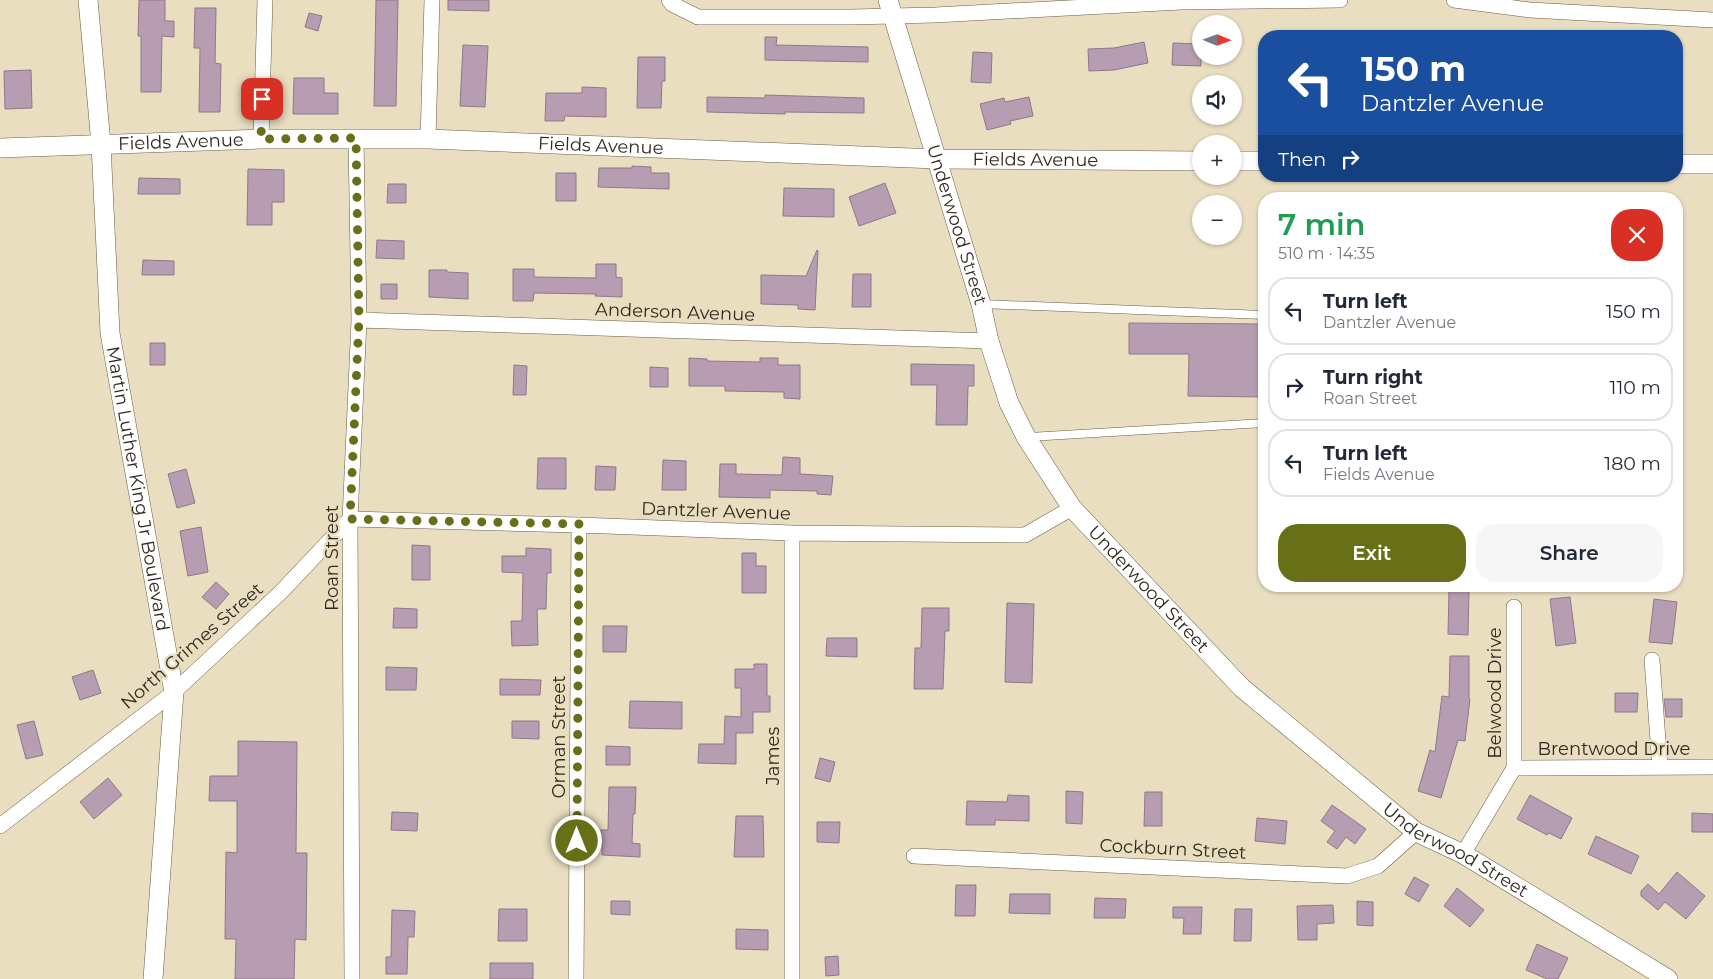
<!DOCTYPE html>
<meta charset="utf-8">
<style>
:root{--surface:#fff;--page:#f6f6f7;--text:#1f2937;--muted:#747a83;--line:#e0e1e3;--accent:#687017}
body{margin:0;font-family:Montserrat,sans-serif;background:var(--page);color:var(--text);height:100vh;display:flex;flex-direction:column;font-size:19px;white-space:nowrap}
*{box-sizing:border-box;margin:0}
p{font-size:16px;color:var(--muted)}
.icon{flex:none;width:28px;height:28px;fill:none;stroke:currentColor;stroke-width:2;stroke-linecap:round;stroke-linejoin:round}
.map{position:relative;flex:1;overflow:hidden}
.details{position:absolute;left:1258px;top:192px;width:425px;height:400px;display:flex;flex-direction:column;background:var(--surface);border-radius:20px;box-shadow:0 1px 4px #0004}
.details>*{flex:none}
.guide{position:absolute;left:1258px;top:30px;width:425px;height:152px;border-radius:20px;box-shadow:0 1px 4px #0004;background:#1a4fa0;color:#fff;overflow:hidden}
.needle{width:32px;rotate:91deg}
.buttons{position:absolute;left:1192px;top:15px;display:grid;gap:10px}
.buttons a{display:grid;place-items:center;width:50px;height:50px;border-radius:50%;background:var(--surface);box-shadow:0 1px 4px #0004;font-size:25px}
.pin{position:absolute;display:grid;place-items:center;width:42px;height:42px;color:#fff;margin:-21px;border-radius:10px;box-shadow:0 2px 8px #0006}
.me{position:absolute;width:55px;margin:-28px;rotate:0deg;stroke-linejoin:round;filter:drop-shadow(0 0 4px #0008)}
.turn{display:flex;align-items:center;gap:18px;height:105px;padding:0 20px;font-size:22px}
.turn .icon{width:65px;height:65px;stroke-width:2.5}
.turn b{display:block;font-size:35px;line-height:42px}
.then{display:flex;align-items:center;height:48px;padding:0 20px;background:#0003;gap:10px;font-size:19px}
.round{display:grid;place-items:center;flex:none;width:52px;height:52px;border-radius:20px;background:var(--page)}
.headline{display:flex;align-items:center;justify-content:space-between;height:85px;padding:0 20px}
h1{font-size:30px;font-weight:600;line-height:38px;color:#1e9e55}
.button{display:flex;gap:10px;margin-top:auto;padding:10px 20px}
.button a{flex:1;height:58px;border-radius:20px;background:var(--accent);color:#fff;font-size:20px;font-weight:600;line-height:58px;text-align:center}
.button a+a{background:var(--page);color:var(--text)}
ul{padding:0;list-style:none}
li{display:flex;align-items:center;gap:15px;height:68px;margin:0 10px 8px;padding:0 10px;border:2px solid var(--line);border-radius:20px}
li div{flex:1}
li b{display:block;font-size:19px}
li em{font-style:normal}
.map>svg:first-child{display:block}
.building{fill:#b79db1;stroke:#8f778a}
.lines{fill:none;stroke-linecap:round;stroke-linejoin:round}
.service-casing{stroke:#685d43;stroke-width:9}
.minor-casing{stroke:#685d43;stroke-width:16}
.tertiary-casing{stroke:#685d43;stroke-width:20}
.service{stroke:#fff;stroke-width:8}
.minor{stroke:#fff;stroke-width:15}
.tertiary{stroke:#fff;stroke-width:19}
.route{stroke:#687017;stroke-width:9;stroke-dasharray:0 16.2}
.labels{text-anchor:middle;dominant-baseline:central;stroke-width:4.5;stroke-linejoin:round;paint-order:stroke}
.street-label{font-size:18px;fill:#2e291e;stroke:#eadec0}
</style>
<div class="map">
<svg width="1713" height="979" viewBox="0 0 1713 979">
<rect width="100%" height="100%" fill="#eadec0"/>
<path class="building" d="M139,0H165V21H174V37L162,36L161,92H141V36H138Z
M376,0H398L396,106H374Z
M448,0H489V11L448,10Z
M195,8H216L215,63L221,64L220,112H199L200,48H194Z
M309,13L322,16L318,31L305,27Z
M765,37H777L776,45L868,47V62L765,60Z
M1144,42L1148,63L1114,70L1089,71L1088,49L1114,48Z
M1173,43L1201,44V66L1172,65Z
M463,45L488,46L485,107L460,106Z
M973,52L992,53L991,83L971,82Z
M638,57H665V81H662L661,108H637Z
M31,70L32,108L5,109L4,71Z
M294,78H324V93H338V114H293Z
M582,87L606,88V117L565,116L564,121H545L546,93H582Z
M765,95L864,98V113L785,112V114L707,112V97L765,98Z
M1029,97L1033,116L1010,121L1011,124L987,130L980,104L1004,98L1005,102Z
M632,166L651,167V173H669V189L598,187L599,168H632Z
M248,169L284,170V202H272V225H247Z
M556,173H576V201H556Z
M139,178L180,179V194H138Z
M885,183L896,213L859,226L849,197Z
M388,184H406V203H387Z
M784,188L834,189V217L783,216Z
M377,240L404,241V259L376,258Z
M817,250L818,251L815,310L798,309V305L761,304V275L806,276Z
M143,260L174,261V275H142Z
M596,264H616V277L622,278V297L595,296L596,294L534,293L533,301H513V269H534V277L596,278Z
M429,270H447V272L468,273V299L429,297Z
M853,274H871V307H852Z
M381,284H397V299H381Z
M1129,323L1264,324V397L1188,396L1189,354H1129Z
M150,343H165V365H150Z
M689,358L707,359V361L760,362V358H778V365H800V399L784,398V392L725,391V386H689Z
M911,364L974,365V386H968L967,425H936L937,385H911Z
M514,365L527,366L526,395H513Z
M650,367L668,368V387H650Z
M783,457L800,458V474L833,476L831,495L817,494V491L770,490V498L719,497L720,464H736V474L782,475Z
M538,458H566V489H537Z
M663,460L686,461V490H662Z
M596,466L616,467L615,490H595Z
M186,469L195,503L177,508L168,474Z
M201,527L208,572L188,576L180,531Z
M412,545L430,546V580H412Z
M526,548L551,549V573H547L546,609H537L538,645L512,646L511,621H522L523,573L502,572V556H526Z
M742,553H756V566H766V593H742Z
M216,582L229,594L216,609L202,597Z
M1449,590L1469,591L1468,635L1448,634Z
M1570,597L1576,643L1556,646L1550,599Z
M1654,599L1677,602L1672,644L1649,642Z
M1007,603L1034,604L1032,683L1005,682Z
M394,608L417,609V628H393Z
M922,608H949V631H945L943,689H914L915,648H921Z
M603,626H627L626,652H603Z
M827,638H857V657L826,656Z
M1450,656H1469V699H1470L1465,741L1458,740L1441,798L1418,791L1430,750L1435,752L1442,696L1449,697Z
M754,664H767V696H770V712H753V733H736V764L698,763L699,744H724L725,716L741,717V688H735V669H754Z
M386,667L417,668L416,690H386Z
M93,670L101,693L80,700L72,677Z
M500,679L541,680L540,695H500Z
M1615,693H1638L1637,712H1615Z
M1664,699H1682V717H1666Z
M630,701L682,702V729L629,728Z
M34,721L43,755L26,759L17,725Z
M512,721H539V739L512,738Z
M238,741L297,742L296,853H307L306,940L295,939L294,979H235L236,939H225L226,852L237,853V801H209L210,776H238Z
M606,746L630,747V765H606Z
M820,758L835,762L830,782L815,778Z
M108,778L122,795L94,819L80,802Z
M609,787H636L635,814H633L632,843L640,844V857L602,855V844H596V830H608Z
M1066,791L1083,792L1082,824L1066,823Z
M1145,792H1162V826H1144Z
M1008,795L1029,796V821L995,820V825H966L967,801L1007,802Z
M1530,795L1572,818L1561,839L1549,833L1547,835L1517,819Z
M1332,805L1366,829L1355,844L1346,837L1337,849L1327,842L1335,831L1321,821Z
M392,812L418,813L417,831L391,830Z
M1692,813L1713,814V832H1692Z
M736,816H763L764,857H734Z
M1257,818L1287,821L1285,844L1255,841Z
M817,822H840L839,843L817,842Z
M1596,836L1639,856L1631,874L1588,854Z
M1677,872L1705,896L1686,919L1665,902L1658,910L1641,896V891L1648,884L1659,894Z
M1414,877L1429,885L1419,902L1405,894Z
M956,885H976L975,916H955Z
M1457,888L1484,910L1470,927L1444,906Z
M1010,894H1050V914L1009,913Z
M1095,898L1126,899L1125,918H1094Z
M611,901H630V915L611,914Z
M1357,901L1373,902V926L1357,925Z
M1333,905L1334,923L1317,924V940H1298L1297,906Z
M1173,907H1202L1201,934H1183L1184,918H1173Z
M499,909H527V941H498Z
M1235,909H1252L1251,941H1234Z
M392,910L415,911L414,937H408L407,974H386V957H391Z
M736,929L768,930V950L736,949Z
M1537,944L1568,958L1558,979H1547L1526,970Z
M838,956L839,975L826,976L825,957Z
M490,963H533V979H490Z"/>
<g class="lines">
<defs>
<path id="service" d="M981,304L1264,315
M1029,437L1264,423"/>
<path id="minor" d="M669,0L672,4L698,17H851L935,15L1181,2L1340,0
M1454,0L1530,10L1713,20
M261,139L265,0
M428,139L432,0
M359,320L989,341
M792,533V979
M1652,660L1660,767
M1514,768L1713,767
M0,826L174,692L281,592L350,519L579,525L792,533L1025,535L1072,508
M1463,854L1514,768V607
M914,856L1347,876L1378,866L1416,832
M352,979L350,519L359,320L356,138
M576,979L579,525"/>
<g id="tertiary">
<path id="s1" d="M88,0L101,144L110,333L174,692L153,979"/>
<path id="s2" d="M888,0L981,304L989,341L1009,403L1026,437L1072,508L1242,688L1416,832L1463,854L1668,979"/>
<path id="s3" d="M0,148L261,139H428L937,159L1201,161"/>
<path d="M1234,161H1264"/>
<path d="M1676,164H1713"/>
</g>
</defs>
<use href="#service" class="service-casing"/>
<use href="#minor" class="minor-casing"/>
<use href="#tertiary" class="tertiary-casing"/>
<use href="#service" class="service"/>
<use href="#minor" class="minor"/>
<use href="#tertiary" class="tertiary"/>
</g>
<g class="lines">
<path class="route" d="M262,99L261,139L356,138L359,320L350,519L579,524L577,841"/>
</g>
<g class="labels">
<g class="street-label">
<text stroke="none"><textPath href="#s3" startOffset="181">Fields Avenue</textPath></text>
<text stroke="none"><textPath href="#s3" startOffset="601">Fields Avenue</textPath></text>
<text stroke="none"><textPath href="#s3" startOffset="1036">Fields Avenue</textPath></text>
<text stroke="none"><textPath href="#s2" startOffset="235">Underwood Street</textPath></text>
<text transform="translate(675 312) rotate(2)">Anderson Avenue</text>
<text stroke="none"><textPath href="#s1" startOffset="492">Martin Luther King Jr Boulevard</textPath></text>
<text transform="translate(716 511) rotate(2)">Dantzler Avenue</text>
<text transform="translate(332 558) rotate(-90)">Roan Street</text>
<text stroke="none"><textPath href="#s2" startOffset="655">Underwood Street</textPath></text>
<text transform="translate(192 646) rotate(-41)">North Grimes Street</text>
<text transform="translate(1495 693) rotate(-90)">Belwood Drive</text>
<text transform="translate(559 737) rotate(-90)">Orman Street</text>
<text x="1614" y="749">Brentwood Drive</text>
<text transform="translate(773 756) rotate(-90)">James</text>
<text transform="translate(1173 849) rotate(3)">Cockburn Street</text>
<text stroke="none"><textPath href="#s2" startOffset="1060">Underwood Street</textPath></text>
</g>
</g>
</svg>
<div class="buttons">
<a><svg class="needle" viewBox="-14 -14 28 28"><path d="M0-13l5 13h-10z" fill="#e53935"/><path d="M0 13l5-13h-10z" fill="#747a83"/></svg></a>
<a><svg class="icon" aria-label="sound" viewBox="0 0 24 24"><path d="M4 9h4l5-4v14l-5-4H4zM17 9q2 3 0 6"/></svg></a>
<a>+</a>
<a>−</a>
</div>
<div class="pin" style="left:262px;top:99px;background:#d93025"><svg class="icon" aria-label="arrive" viewBox="0 0 24 24"><path d="M6 21V4h12l-3 4 3 4H6"/></svg></div>
<svg class="me" style="left:577px;top:841px" viewBox="-20 -20 40 40"><circle r="17" fill="#687017" stroke="#fff" stroke-width="3"/><path d="M0-11L8 9 0 5-8 9z" fill="#fff"/></svg>
<div class="guide">
<div class="turn"><svg class="icon" aria-label="left" viewBox="0 0 24 24"><path d="M17 20v-9H6M10 6l-5 5 5 5"/></svg><div><b>150 m</b>Dantzler Avenue</div></div>
<div class="then">Then<svg class="icon" aria-label="right" viewBox="0 0 24 24"><path d="M7 20v-9h11M14 6l5 5-5 5"/></svg></div>
</div>
<section class="details">
<div class="headline"><div><h1>7 min</h1><p>510 m · 14:35</p></div><a class="round" style="background:#d93025;color:#fff"><svg class="icon" aria-label="close" viewBox="0 0 24 24"><path d="M6 6l12 12M18 6L6 18"/></svg></a></div>
<ul>
<li><svg class="icon" aria-label="left" viewBox="0 0 24 24"><path d="M17 20v-9H6M10 6l-5 5 5 5"/></svg><div><b>Turn left</b><p>Dantzler Avenue</p></div><em>150 m</em></li>
<li><svg class="icon" aria-label="right" viewBox="0 0 24 24"><path d="M7 20v-9h11M14 6l5 5-5 5"/></svg><div><b>Turn right</b><p>Roan Street</p></div><em>110 m</em></li>
<li><svg class="icon" aria-label="left" viewBox="0 0 24 24"><path d="M17 20v-9H6M10 6l-5 5 5 5"/></svg><div><b>Turn left</b><p>Fields Avenue</p></div><em>180 m</em></li>
</ul>
<div class="button"><a>Exit</a><a>Share</a></div>
</section>
</div>
